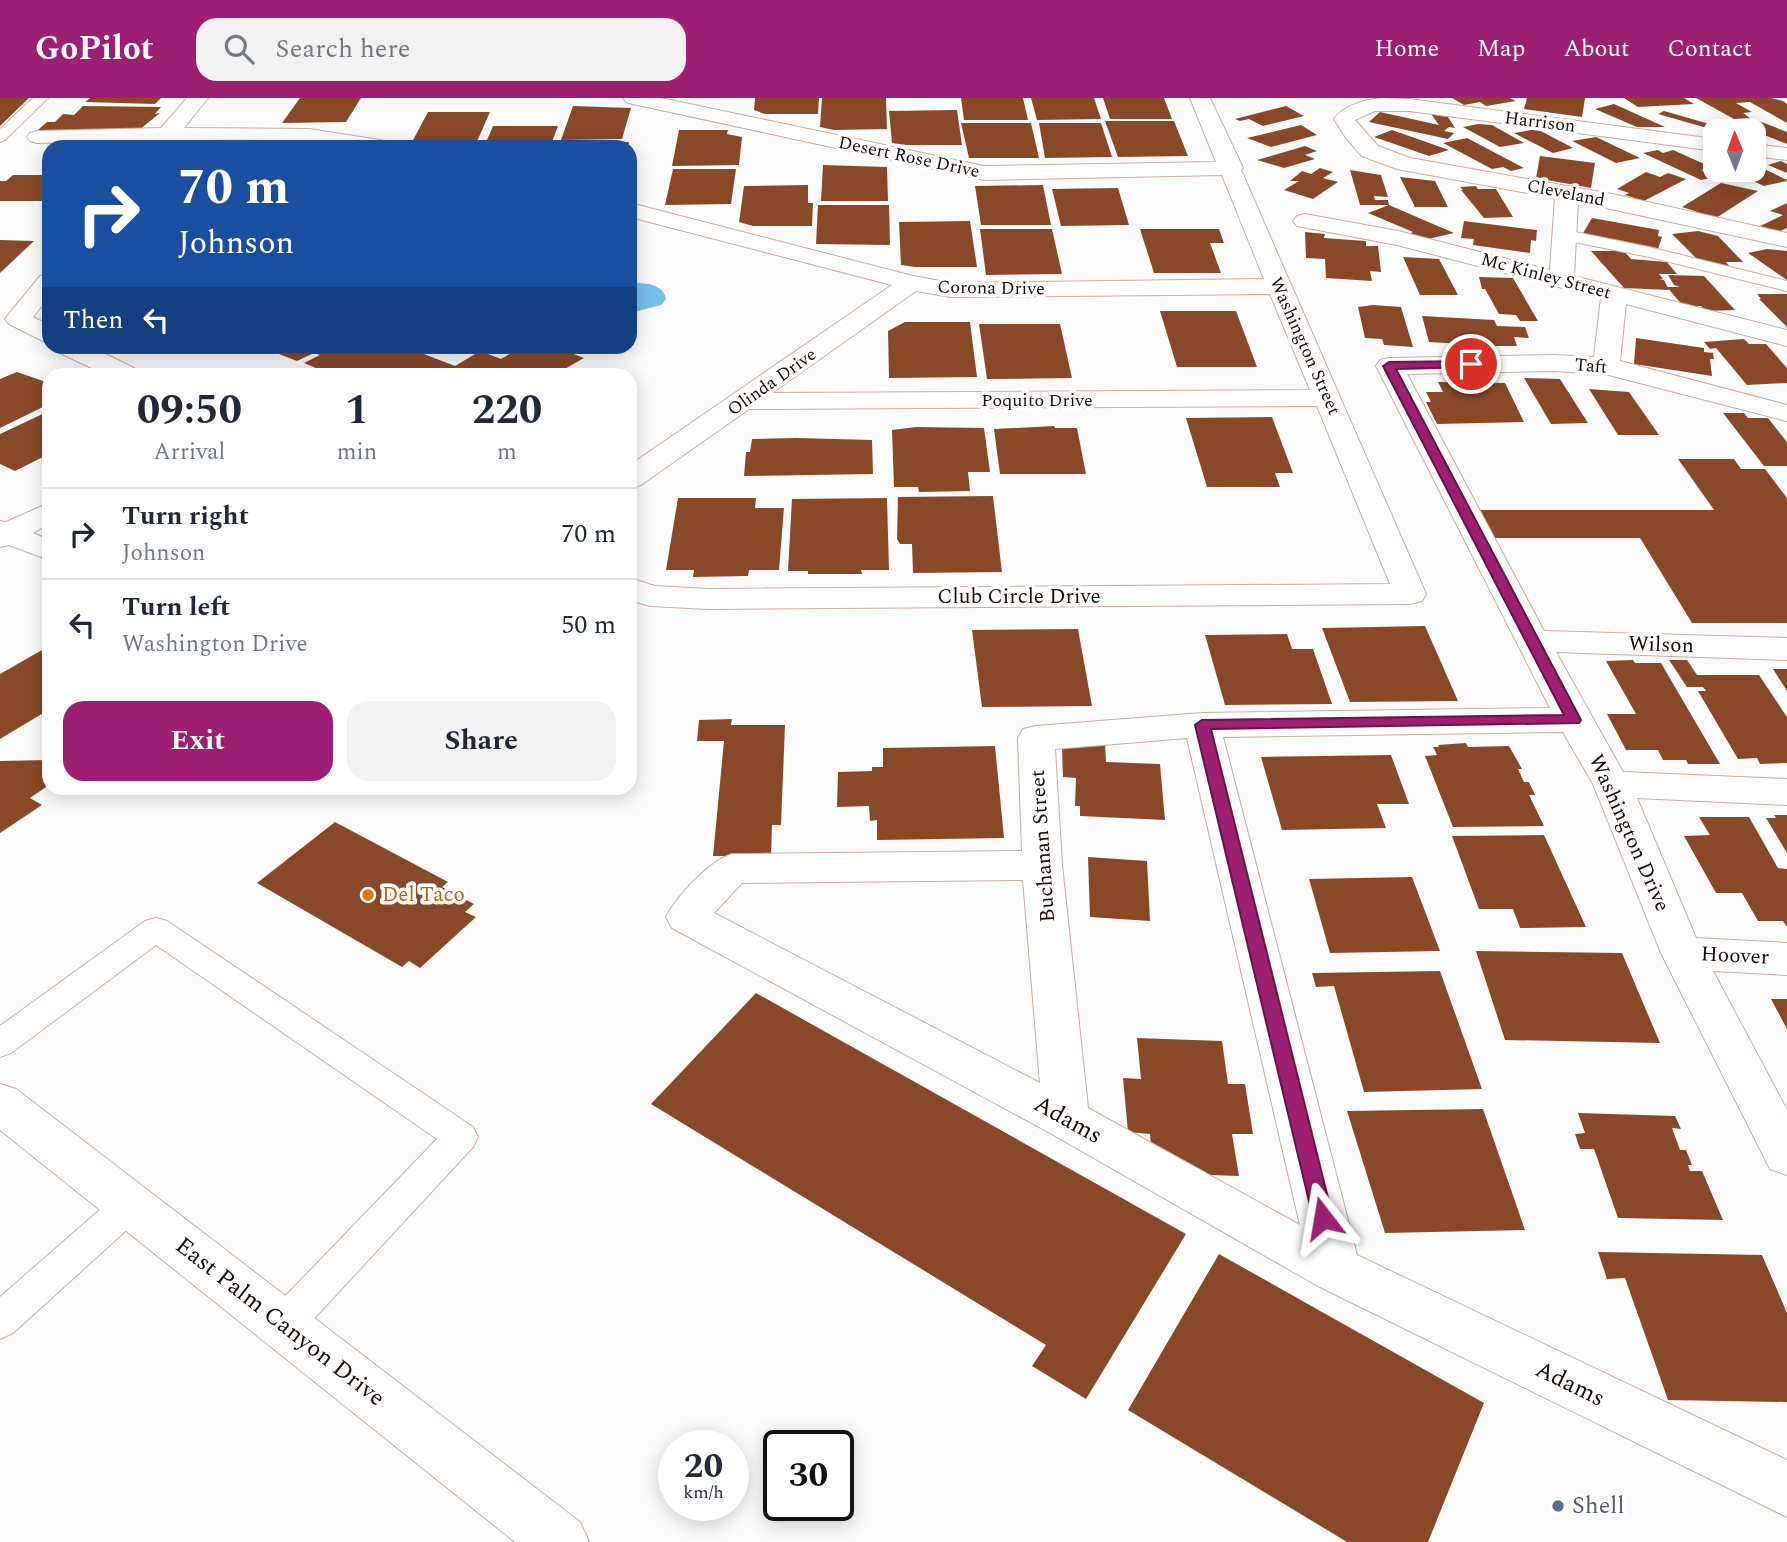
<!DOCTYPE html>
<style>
:root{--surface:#fff;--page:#f2f2f3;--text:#1f2937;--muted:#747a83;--line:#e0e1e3;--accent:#9d1f73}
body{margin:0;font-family:Spectral,serif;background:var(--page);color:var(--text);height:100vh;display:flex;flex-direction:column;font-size:26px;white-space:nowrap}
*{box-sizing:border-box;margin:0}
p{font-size:23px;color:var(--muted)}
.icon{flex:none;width:38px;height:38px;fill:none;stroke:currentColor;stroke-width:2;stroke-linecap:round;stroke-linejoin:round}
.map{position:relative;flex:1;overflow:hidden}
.panel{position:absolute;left:42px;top:270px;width:595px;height:427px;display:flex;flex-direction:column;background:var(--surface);border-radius:21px;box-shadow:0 4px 18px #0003}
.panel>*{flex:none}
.guide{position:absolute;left:42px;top:42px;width:595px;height:214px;border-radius:21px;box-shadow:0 4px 18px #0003;background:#1a4fa0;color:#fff;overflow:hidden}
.needle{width:46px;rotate:359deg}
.buttons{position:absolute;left:1703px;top:21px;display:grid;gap:14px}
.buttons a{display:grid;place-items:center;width:63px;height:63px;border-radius:14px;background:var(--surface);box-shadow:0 4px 18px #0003;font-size:35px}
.speed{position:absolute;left:658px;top:1332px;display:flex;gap:14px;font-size:35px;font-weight:700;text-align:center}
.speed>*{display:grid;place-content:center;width:91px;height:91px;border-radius:50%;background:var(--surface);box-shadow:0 4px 18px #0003;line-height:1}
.speed small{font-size:18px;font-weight:400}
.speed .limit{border:4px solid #111;border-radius:10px;background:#fff;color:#111}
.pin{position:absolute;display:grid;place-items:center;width:60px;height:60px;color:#fff;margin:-30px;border:4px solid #fff;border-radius:50%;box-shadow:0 2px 7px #0007}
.me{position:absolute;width:77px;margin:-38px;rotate:346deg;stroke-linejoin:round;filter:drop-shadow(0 0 5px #0008)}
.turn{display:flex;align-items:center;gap:24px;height:147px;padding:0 21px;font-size:32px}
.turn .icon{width:91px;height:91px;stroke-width:2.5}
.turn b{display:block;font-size:49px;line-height:60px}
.then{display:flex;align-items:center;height:66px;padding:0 21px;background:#0003;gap:14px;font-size:26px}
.eta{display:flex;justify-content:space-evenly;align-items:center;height:119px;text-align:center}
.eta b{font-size:42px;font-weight:700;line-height:49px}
.primary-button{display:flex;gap:14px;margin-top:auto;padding:14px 21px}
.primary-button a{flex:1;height:80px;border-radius:21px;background:var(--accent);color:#fff;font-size:28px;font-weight:700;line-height:80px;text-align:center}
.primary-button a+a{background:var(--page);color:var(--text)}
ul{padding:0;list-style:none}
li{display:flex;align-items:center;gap:21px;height:91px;padding:0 21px;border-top:2px solid var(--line)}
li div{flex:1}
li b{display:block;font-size:26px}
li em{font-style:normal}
header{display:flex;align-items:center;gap:42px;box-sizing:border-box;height:98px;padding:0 35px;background:var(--accent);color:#fff}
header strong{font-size:33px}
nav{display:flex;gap:38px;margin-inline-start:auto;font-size:24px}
.search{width:490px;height:63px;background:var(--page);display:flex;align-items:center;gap:18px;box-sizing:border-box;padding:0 24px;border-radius:21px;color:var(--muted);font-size:26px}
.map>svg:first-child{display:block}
.water{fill:#75bfed}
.building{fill:#894928}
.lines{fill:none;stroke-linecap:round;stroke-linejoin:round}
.service-casing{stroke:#cdac9d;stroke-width:2}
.minor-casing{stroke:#cdac9d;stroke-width:2}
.primary-casing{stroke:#cdac9d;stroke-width:2}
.service{fill:#fff;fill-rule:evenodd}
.minor{fill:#fff;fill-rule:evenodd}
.primary{fill:#fff;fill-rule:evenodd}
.route{fill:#9d1f73;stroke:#66144b;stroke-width:2}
.food-dot{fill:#e8710a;stroke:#fff;stroke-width:2.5}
.service-dot{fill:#5c6f8a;stroke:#fff;stroke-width:2.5}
.labels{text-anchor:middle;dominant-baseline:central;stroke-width:7;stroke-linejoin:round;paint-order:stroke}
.far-street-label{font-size:18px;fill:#170c07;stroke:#fff}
.street-label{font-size:21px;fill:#170c07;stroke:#fff}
.food-label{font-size:21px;fill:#c56008;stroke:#fff;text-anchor:start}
.near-street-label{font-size:24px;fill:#170c07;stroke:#fff}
.near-service-label{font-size:24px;fill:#4e5e75;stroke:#fff;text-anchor:start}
</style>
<header>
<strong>GoPilot</strong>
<div class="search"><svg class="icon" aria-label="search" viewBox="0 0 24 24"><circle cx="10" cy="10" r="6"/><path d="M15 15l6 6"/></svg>Search here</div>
<nav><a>Home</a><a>Map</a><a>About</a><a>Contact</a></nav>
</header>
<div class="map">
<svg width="1787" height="1444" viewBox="0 0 1787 1444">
<rect width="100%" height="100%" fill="#fbfbfb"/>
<path class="water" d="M630,185C644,185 663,185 666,201L661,207L630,215Z"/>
<path class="building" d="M0,0H29L0,28Z
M90,0H161L155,6L85,4Z
M300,0H361L346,24L282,25Z
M755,0H819L818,16H765L754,12Z
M822,0H886L887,31L834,32L820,29Z
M961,0H1023L1028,22H964Z
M1031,0H1094L1101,21L1037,22Z
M1103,0H1164L1172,21H1110Z
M1452,0H1510L1516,3L1486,8L1480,4L1464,7Z
M1527,0H1585L1582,19L1524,11Z
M1624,0H1684L1694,6L1638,9Z
M1696,0H1771L1783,3L1787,6V25L1750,4L1736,5L1752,14L1743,15L1750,20L1734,21Z
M1614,6L1665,29H1637L1595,11Z
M83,8L161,9L155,16L160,15L139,32H38L47,24H55L63,16L74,17Z
M573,8L631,10L622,41L561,42Z
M1286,8L1304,18L1263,28L1249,21L1240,23L1235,21Z
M957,12L962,47H907L892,45L889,13Z
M1664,13L1713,27L1707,30L1658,16Z
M428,14H490L475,48H422L412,44Z
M1380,14L1439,27L1431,16L1448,19L1455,30L1449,29L1444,33L1454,35L1448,41L1369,24Z
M1105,23H1174L1188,58L1118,59Z
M1759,23L1787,34V46L1742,28Z
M961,25H1031L1039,60H969Z
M1039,25H1101L1112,59L1045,60Z
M1478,26L1492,27L1524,45L1500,49L1463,29Z
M1301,27L1317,37L1271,49L1247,40Z
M493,28H558L550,49H484Z
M1537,31L1573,50L1553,55L1514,35Z
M679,32H728L727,36L742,39L739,67L672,68Z
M1392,32L1449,52L1429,58L1374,39Z
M1596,39L1640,60L1616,65L1572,43Z
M1467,40L1524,70L1511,73L1503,69L1492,71L1443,45Z
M629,44L628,49H558L559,45Z
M1305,48L1317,53L1305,57L1315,61L1284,70L1257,62Z
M1658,52L1663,55L1673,52L1711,69L1701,72L1716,79L1701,82L1643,55Z
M1540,58L1595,65L1591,90L1536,80Z
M1781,63L1787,66V75L1768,67Z
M1754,66L1787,82V83L1764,88L1730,72H1754Z
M823,67L887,69L888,103H821Z
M1320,70L1333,74L1323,80L1338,84L1313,101L1284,92L1299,83H1290L1302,73L1311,76Z
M673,71H736L731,106L665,107Z
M1350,72L1381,77L1388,99L1374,98L1375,102H1388L1389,107H1360Z
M1646,74L1660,79L1668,75L1686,81L1644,103L1625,97L1629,95L1617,91Z
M13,77H49V103H0V83H6Z
M1400,79L1435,83L1448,109H1415Z
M1721,85L1758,93L1716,120L1682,109Z
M808,87V105H813L812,128H753L739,124L744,88Z
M1043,87L1051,127H981L975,88Z
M1476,88L1478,91H1496L1513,119L1484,120L1461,92H1463L1460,89Z
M1118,90L1129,127L1061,128L1052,91Z
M1787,105V130L1778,134L1760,128L1783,117L1770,113Z
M818,107H889L890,147L816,146Z
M1389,107L1454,135L1424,142L1409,136L1413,134L1368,115Z
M1592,120L1659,132L1658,138L1662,139L1658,151L1582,137Z
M970,123L977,169H915L901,167L899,124Z
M1464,123L1537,132L1536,143L1531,142L1530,155L1473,147L1474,141L1461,140Z
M980,131H1052L1062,176L986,177Z
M1140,131H1219L1224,145H1210L1221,175H1154Z
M1698,133L1718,138L1743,164H1726L1730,169L1701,165L1672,136Z
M1305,134L1325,136L1324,140L1366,143V148H1378L1381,174L1370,173L1372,183L1326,180L1325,161L1306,160Z
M0,142L34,143L0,175Z
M1767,151L1787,153V182L1748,155Z
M1591,153H1624L1631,161L1667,164L1677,176H1659L1663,181H1659L1664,182L1669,192L1624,190Z
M1403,159L1439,161L1458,197H1420Z
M1668,177L1704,178L1735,212L1705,213L1701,208H1683L1667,189H1680L1674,187Z
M1479,179L1513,180L1538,223H1520L1516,217L1499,216L1485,191H1482Z
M1757,196H1787V229L1759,201H1761Z
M1373,207L1401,209L1413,249L1384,247L1382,241L1365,240L1358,209Z
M1160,213H1236L1257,269H1177Z
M1422,218L1494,222L1497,228L1525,229L1529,240L1514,239L1517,248H1497L1429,244Z
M905,224H970L977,279L889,280L888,233Z
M979,226H1060L1072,280L987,281Z
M1636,240L1704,250V254L1713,255L1714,261H1710L1712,278L1634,266Z
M1744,241L1749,246H1766L1787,270V285L1747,287L1716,250L1710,251L1704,244Z
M375,248L381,251L403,248L455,268L480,253L501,261L523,248H553L584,260L556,276H319L325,274L304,265L320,257L314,255L297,263L261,249Z
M17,274L49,285V306L0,330V281Z
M1524,280L1560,281L1588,325L1551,326Z
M1438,284L1505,285L1524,324L1437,326L1426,304H1431L1426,294H1443Z
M1589,291L1629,294L1659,337H1618Z
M49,313V356L15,373L0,366V336Z
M1723,315H1744L1748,320H1768L1787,344V368H1764Z
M1272,319L1293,375H1275L1280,389H1207L1186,320Z
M1054,328L1055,330H1077L1086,376H1000L994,331Z
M916,329L984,330L990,374H968L970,393L919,394L918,389H894L892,332Z
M796,340L872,342L873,376L744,378L746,354H750L752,341Z
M1678,361H1734L1741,371H1765L1787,400V525H1692L1640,440H1484L1470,412H1714Z
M993,398L1002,474L913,475L912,446H900L897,441L898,399Z
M678,400H756L755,410H784L779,472H749L748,478L693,479L694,472H666Z
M887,400L889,472H861L862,476H808V473H788L792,401Z
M1425,528L1458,603L1350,604L1322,530Z
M1078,531L1092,608L982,609L972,532Z
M1287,536L1292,551H1313L1332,606L1225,607L1205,537Z
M49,548V617L45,614L0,641V576Z
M1633,562L1635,565H1661L1720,666H1688L1686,662H1663L1658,652H1626L1607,616H1636L1606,563Z
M1669,562H1687L1697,577H1759L1787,619V665L1760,666L1757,660L1738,661L1698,593H1706L1703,589H1687Z
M1773,571H1787V593Z
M732,621L731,627H785L781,727H772L771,758H713L724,643H697L699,622Z
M1075,644L1105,645L1106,664L1160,666L1165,722L1080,718V708H1075L1076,680L1063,679L1062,650H1075Z
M1466,645L1468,649L1509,648L1522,671H1518L1524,684H1529L1535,697H1529L1544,728L1453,729L1425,658L1437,657L1433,649H1439L1438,647Z
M995,648L1004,740L877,742V722L870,723L869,708L837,709L838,674L872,673V669H883V650Z
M1391,657L1409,706H1377L1386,730L1282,732L1261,659Z
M49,662V687L30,700L42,707L0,735V663Z
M1774,717H1787V755L1766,720H1776Z
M1699,719H1749L1778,770L1787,771V829L1783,823H1758L1742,795H1716L1684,738L1710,737Z
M335,724L448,784L442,789L474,806L465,814L476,819L420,870L409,863L402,869L257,785Z
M1544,737L1586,829L1520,830L1513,811H1479L1452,738Z
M1088,759L1147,763L1150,823L1090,819Z
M1412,779L1440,853L1330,855L1309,781Z
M1476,853L1622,855L1660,945L1505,942Z
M1440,873L1482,991L1364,994L1334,888L1316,889L1312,875Z
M756,895L1186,1136L1086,1301L1032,1268L1046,1247L651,1006Z
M1771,901H1787V931Z
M1137,940L1222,943L1228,986H1245L1253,1036H1232L1239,1078L1183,1076L1152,1060L1150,1036L1128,1034L1123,980L1141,981Z
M1483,1011L1525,1132L1385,1135L1347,1013Z
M1578,1015L1675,1018L1681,1031L1672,1030L1680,1052H1686L1692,1067H1688L1690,1073H1702L1723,1122L1618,1120L1594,1051H1580L1575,1036L1585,1035Z
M1598,1154L1762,1157L1787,1215V1304L1668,1302L1625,1180L1607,1181Z
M1219,1156L1484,1305L1428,1444H1347L1128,1312Z"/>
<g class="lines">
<defs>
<path id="service" d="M33,0H48L5,42L0,44V31Z
M1565,132L1649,149L1787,183V193L1649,159L1559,141L1556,137L1559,133Z
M156,820L167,823L473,1029L478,1039L473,1049L297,1239L284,1244L271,1239L265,1226L271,1213L437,1041L156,847L11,955L0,959V928L145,823Z
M130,1091L142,1096L148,1107L142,1118L13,1235L0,1241V1199L118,1096Z"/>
<path id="minor" d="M187,0H208L184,30L309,31L386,43L393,45L397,49C362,49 328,45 293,43C253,41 213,42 173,42L167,49H145L150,42L37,45L30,43L27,39L30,35L37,33L161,30Z
M623,0H661L984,68L1216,64L1190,0H1210L1243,70L1241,72L1426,496L1422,503L1410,506L709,511L650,508L630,502V480L655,488L709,491L1390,486L1317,308L749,311L641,387L630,390V367L892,187L630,119V105L913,178L951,185L1264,181L1222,77L984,82L633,6L626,4ZM916,193L951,199L1270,196L1310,292L772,295Z
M1383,0L1409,1L1715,41V53L1409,13H1375L1355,22L1378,48L1410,60L1612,96L1787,135V149L1578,104L1574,178L1787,232V248L1626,206L1620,263L1787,307V323L1605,276L1554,273L1407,276L1544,533L1787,540V562L1556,554L1623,674L1787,681V707L1637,700L1696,840L1787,845V877L1713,873L1787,1012V1077L1770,1071L1661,855L1593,686L1563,634L1223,639L1357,1157L1787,1362V1419L1318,1188L1050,1035L672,830L666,819C677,798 709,763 732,756L1022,753L1018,640L1023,631L1036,628L1202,615L1550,610L1376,268L1380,262L1389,260L1554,257L1594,259L1601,200L1397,147L1297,128L1293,123L1297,118L1305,116L1398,133L1550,172L1555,100L1397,71L1362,58L1346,40L1334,21C1345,6 1365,2 1383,0ZM1187,640L1300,1127L1088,1010L1062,767L1055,651ZM1023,782L1040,985L714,815L742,785Z
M1754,46L1787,50V62L1754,58Z
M49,176V199L33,219L49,227V246L9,226L5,221L40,178Z
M54,248H89L134,270L138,276H104L58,254Z
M49,405V426L33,435L49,442V462L9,447L0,449V423L6,424Z"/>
<path id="primary" d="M0,986L16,991L580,1424L589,1444H515L0,1032Z"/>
</defs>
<use href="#service" class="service-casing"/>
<use href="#minor" class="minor-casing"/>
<use href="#primary" class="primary-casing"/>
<use href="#service" class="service"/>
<use href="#minor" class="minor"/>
<use href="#primary" class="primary"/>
</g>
<path class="route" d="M1471,263L1477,266L1475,269L1396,271L1581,622L1579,625L1211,631L1333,1120L1330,1127L1323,1129L1316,1127L1313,1120L1195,627L1202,622L1564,617L1383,268L1389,264Z"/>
<circle class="food-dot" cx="368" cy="797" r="7"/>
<circle class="service-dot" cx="1558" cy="1408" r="7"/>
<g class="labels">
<g class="far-street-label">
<text transform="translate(1540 24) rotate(7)">Harrison</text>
<text transform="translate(909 59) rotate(12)">Desert Rose Drive</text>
<text transform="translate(1566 95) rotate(11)">Cleveland</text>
<text transform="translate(1546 178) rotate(15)">Mc Kinley Street</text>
<text transform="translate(991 190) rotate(1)">Corona Drive</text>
<text transform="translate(1305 248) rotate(66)">Washington Street</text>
<text transform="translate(1591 268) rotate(5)">Taft</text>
<text transform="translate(772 284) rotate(-35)">Olinda Drive</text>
<text x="1037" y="302">Poquito Drive</text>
</g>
<g class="street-label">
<text x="1019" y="499">Club Circle Drive</text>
<text transform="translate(1661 547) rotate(2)">Wilson</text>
<text transform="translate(1629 735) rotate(66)">Washington Drive</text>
<text transform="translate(1043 748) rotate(-94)">Buchanan Street</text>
<text transform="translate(1735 858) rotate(3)">Hoover</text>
</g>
<g class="food-label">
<text x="382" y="797">Del Taco</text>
</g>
<g class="near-street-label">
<text transform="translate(1068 1022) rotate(29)">Adams</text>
<text transform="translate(280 1224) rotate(38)">East Palm Canyon Drive</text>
<text transform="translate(1570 1286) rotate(26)">Adams</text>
</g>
<g class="near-service-label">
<text x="1572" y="1408">Shell</text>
</g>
</g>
</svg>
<div class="buttons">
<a><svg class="needle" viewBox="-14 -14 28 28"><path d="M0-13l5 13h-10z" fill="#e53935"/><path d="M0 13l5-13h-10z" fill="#747a83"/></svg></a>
</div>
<div class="speed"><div>20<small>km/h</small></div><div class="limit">30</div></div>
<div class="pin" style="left:1471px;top:266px;background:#d93025"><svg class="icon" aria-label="arrive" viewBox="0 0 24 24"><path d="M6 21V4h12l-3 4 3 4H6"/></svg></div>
<svg class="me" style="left:1323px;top:1120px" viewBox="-20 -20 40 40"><path d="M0-17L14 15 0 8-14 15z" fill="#9d1f73" stroke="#fff" stroke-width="4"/></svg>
<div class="guide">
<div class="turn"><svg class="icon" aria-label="right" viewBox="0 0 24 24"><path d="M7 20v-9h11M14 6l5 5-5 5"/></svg><div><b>70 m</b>Johnson</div></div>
<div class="then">Then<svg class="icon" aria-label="left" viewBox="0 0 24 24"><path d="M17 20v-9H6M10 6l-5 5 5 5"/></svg></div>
</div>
<section class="panel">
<div class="eta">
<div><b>09:50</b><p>Arrival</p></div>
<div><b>1</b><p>min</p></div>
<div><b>220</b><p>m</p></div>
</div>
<ul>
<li><svg class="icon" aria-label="right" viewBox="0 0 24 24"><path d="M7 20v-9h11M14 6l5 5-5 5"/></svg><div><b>Turn right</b><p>Johnson</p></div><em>70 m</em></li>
<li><svg class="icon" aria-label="left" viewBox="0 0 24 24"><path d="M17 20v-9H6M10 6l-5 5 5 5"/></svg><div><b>Turn left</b><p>Washington Drive</p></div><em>50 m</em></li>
</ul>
<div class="primary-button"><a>Exit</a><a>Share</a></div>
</section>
</div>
